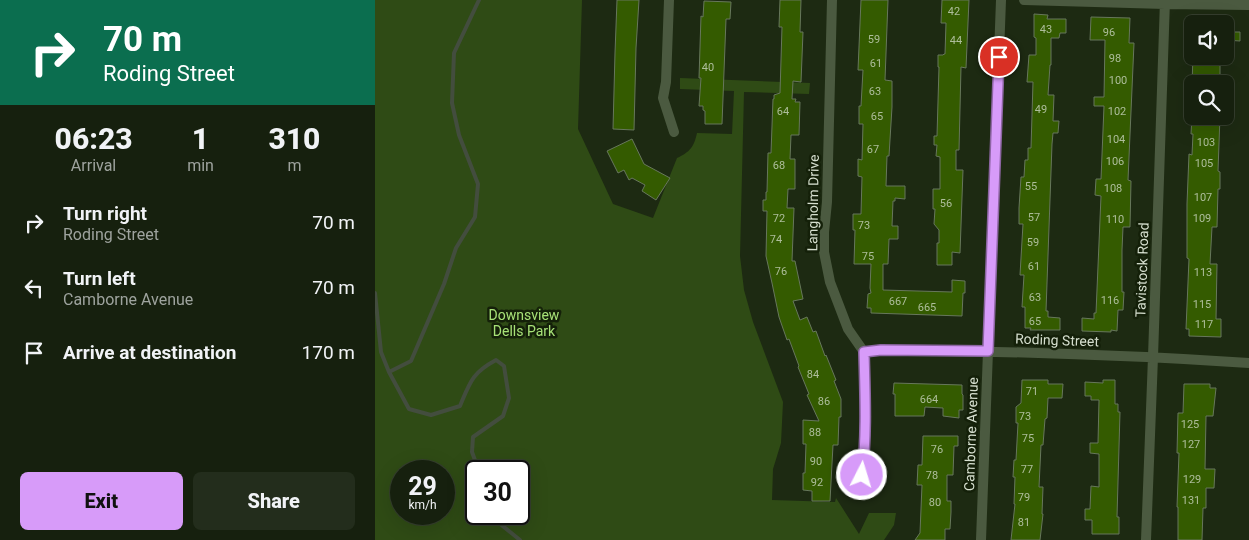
<!DOCTYPE html>
<style>
:root{--surface:#16200e;--page:#232d1c;--text:#f1f3f6;--muted:#9ea39e;--line:#353e2e;--accent:#d79bf9}
body{margin:0;font-family:Roboto,sans-serif;background:var(--page);color:var(--text);height:100vh;display:flex;flex-direction:column;font-size:19px;white-space:nowrap}
*{box-sizing:border-box;margin:0}
p{font-size:16px;color:var(--muted)}
.icon{flex:none;width:28px;height:28px;fill:none;stroke:currentColor;stroke-width:2;stroke-linecap:round;stroke-linejoin:round}
.map{position:relative;flex:1;overflow:hidden}
.details{display:flex;flex-direction:column;background:var(--surface);width:375px}
.details>*{flex:none}
.guide{background:#0b6e4f;color:#fff;overflow:hidden}
.tools{position:absolute;left:809px;top:15px;display:grid;gap:10px}
.tools a{display:grid;place-items:center;width:50px;height:50px;border-radius:8px;background:var(--surface);box-shadow:0 5px 20px #0002,0 0 0 1px var(--line);font-size:25px}
.speed{position:absolute;left:15px;top:460px;display:flex;gap:10px;font-size:25px;font-weight:700;text-align:center}
.speed>*{display:grid;place-content:center;width:65px;height:65px;border-radius:50%;background:var(--surface);box-shadow:0 5px 20px #0002,0 0 0 1px var(--line);line-height:1}
.speed small{font-size:12px;font-weight:400}
.speed .limit{border:2px solid #111;border-radius:8px;background:#fff;color:#111}
.pin{position:absolute;display:grid;place-items:center;width:42px;height:42px;color:#fff;margin:-21px;border:2px solid #fff;border-radius:50%;box-shadow:0 1px 5px #0007}
.me{position:absolute;width:55px;margin:-28px;rotate:5deg;stroke-linejoin:round;filter:drop-shadow(0 0 4px #0008)}
.turn{display:flex;align-items:center;gap:18px;height:105px;padding:0 20px;font-size:22px}
.turn .icon{width:65px;height:65px;stroke-width:2.5}
.turn b{display:block;font-size:35px;line-height:42px}
.eta{display:flex;justify-content:space-evenly;align-items:center;height:85px;text-align:center}
.eta b{font-size:30px;font-weight:800;line-height:35px}
.button{display:flex;gap:10px;margin-top:auto;padding:10px 20px}
.button a{flex:1;height:58px;border-radius:8px;background:var(--accent);color:#111;font-size:20px;font-weight:800;line-height:58px;text-align:center}
.button a+a{background:var(--page);color:var(--text)}
ul{padding:0;list-style:none}
li{display:flex;align-items:center;gap:15px;height:65px;padding:0 20px}
li div{flex:1}
li b{display:block;font-size:19px}
li em{font-style:normal}
main{display:flex;flex:1;min-height:0}
.map>svg:first-child{display:block}
.green{fill:#2f4b15;fill-rule:evenodd}
.lines{fill:none;stroke-linecap:round;stroke-linejoin:round}
.stream{stroke:#434d3e;stroke-width:4}
.building{fill:#345b00;stroke:#67775c}
.minor{stroke:#4b5a40;stroke-width:10}
.route-casing{stroke:#8c65a2;stroke-width:12}
.route{stroke:#d79bf9;stroke-width:9}
.labels{text-anchor:middle;dominant-baseline:central;stroke-width:5;stroke-linejoin:round;paint-order:stroke}
.number-label{font-size:11px;fill:#aebe9b}
.street-label{font-size:14px;fill:#d6dfcf;stroke:#142009}
.park-label{font-size:14px;fill:#a7e177;stroke:#142009}
</style>
<main>
<section class="details">
<div class="guide">
<div class="turn"><svg class="icon" aria-label="right" viewBox="0 0 24 24"><path d="M7 20v-9h11M14 6l5 5-5 5"/></svg><div><b>70 m</b>Roding Street</div></div>
</div>
<div class="eta">
<div><b>06:23</b><p>Arrival</p></div>
<div><b>1</b><p>min</p></div>
<div><b>310</b><p>m</p></div>
</div>
<ul>
<li><svg class="icon" aria-label="right" viewBox="0 0 24 24"><path d="M7 20v-9h11M14 6l5 5-5 5"/></svg><div><b>Turn right</b><p>Roding Street</p></div><em>70 m</em></li>
<li><svg class="icon" aria-label="left" viewBox="0 0 24 24"><path d="M17 20v-9H6M10 6l-5 5 5 5"/></svg><div><b>Turn left</b><p>Camborne Avenue</p></div><em>70 m</em></li>
<li><svg class="icon" aria-label="arrive" viewBox="0 0 24 24"><path d="M6 21V4h12l-3 4 3 4H6"/></svg><div><b>Arrive at destination</b></div><em>170 m</em></li>
</ul>
<div class="button"><a>Exit</a><a>Share</a></div>
</section>
<div class="map">
<svg width="874" height="540" viewBox="0 0 874 540">
<rect width="100%" height="100%" fill="#1d2a12"/>
<path class="green" d="M0,0H207L203,129L238,204L278,218L302,158C315,152 319,147 322,133L357,134L359,91L305,89V78L435,83L434,94L369,92L365,256L369,290L378,322L408,402L406,443L398,469L397,500L460,502L461,498L484,534L494,513H521L519,525L509,540H0ZM26,471H69V514H26ZM101,471H144V514H101Z"/>
<g class="lines">
<path class="stream" d="M0,293L6,352L14,372L34,409L56,415L85,406C95,382 97,373 121,360L129,366L134,398L128,416L98,437L97,452L104,471
M14,372L36,361L69,284L81,248L100,217L103,184L84,135L77,103L79,53L104,0
M121,514L124,523L145,540"/>
</g>
<path class="building" d="M242,0H264L261,48L259,130L238,129L240,53Z
M405,0H426L425,32H428L426,82L418,81L417,99H421L420,102H425L424,135H416L415,159H420V189H413L412,208H419L417,261H420L428,299L418,301L425,320L432,317L438,332L441,331L450,356L451,355L461,380L459,381L466,399V417H464L463,445H458L455,501H437V491L428,490V473H430L431,444H428V420L444,421L432,395L434,394L423,367L424,366L414,339L412,340L404,317L397,283L391,256L392,211H388V200H391V192H392L393,153H396L398,99H399V95L405,93L407,27H404Z
M486,0H513L510,80L517,81V107L514,156H512L511,186H530V199L520,198V201H518L517,226H523V239H514L513,264H508V290L577,292V280L590,281V293H588L587,316L496,313V308H492L493,294L496,293L495,288L496,264H479L480,230H478V214H486L487,177L483,176V159L487,160L488,124H484V106H486L488,70H483Z
M567,0H594L591,68L586,67L584,150H581V170H588L585,253L577,252V265H562V243H564V230L559,224L560,209H558V189H565V157L561,156L562,145H559V136H562L564,67H563V55H568L569,54H570L571,23H566Z
M329,1L356,2L355,19H351L347,124H330V111L328,110V106H324L326,78H324L326,16L328,17Z
M659,14L673,15L672,19H691V33H685L684,38H676V65H675L673,95H679L678,121H684L683,133H678L677,144L671,311H673V317L685,318V330H655L656,328H650V307H647L649,275H645L648,224H644V208L646,177H649L650,160H653V148H656L658,82H652L654,55H661V38L659,37Z
M716,17L755,18L754,43H759L753,180L756,181L755,227H748L747,250V292H749L748,310H743L742,331L736,330V332L707,331V318L719,319V313H721L726,196L720,195L721,179H726L729,106H719V97H729L730,40H715Z
M850,32H865V41L850,40Z
M818,56H845V81H843V84H817Z
M817,116H845L843,171L845,172V189H843L842,227H837L835,264H842L841,319H846V337L814,336V329H811L814,259L812,258V204L814,154L817,155L818,134H816Z
M257,139L269,164L295,178L281,200L267,191L270,185L257,178L254,180L249,170L243,173L232,151Z
M647,380H673V384H688L687,398H673L672,418L670,419L668,445H666L664,487H668L667,514H668L665,540H636L640,504H639L640,477H638L639,460H641L643,423H641V407L646,403Z
M728,380H740V404H743V412H745L742,517H744V534H717V520H710V509H715L716,486L724,487V454L715,453V443H723L724,400H716V396H710V382L728,383Z
M519,383L587,385V394L588,395V410H584V418L568,416V408L550,407L549,416H520V394H518Z
M809,384H835V388H841L838,416H831L830,469H840L839,488H831V508H828L827,540H803V507H802L804,453H802L803,413H808Z
M548,436H583V446H579L578,475H572V501H576V512L575,529H570V540H540L545,533L547,485H542L543,465H547Z"/>
<g class="lines">
<path class="minor" d="M294,0L291,82L288,98L299,132
M457,0L452,202L449,232V252L455,282L473,329L489,352L490,413L489,462L485,488
M649,0L790,4L874,5
M489,352L506,350C629,351 751,355 874,363
M606,540L626,0
M771,540L778,357L790,0"/>
</g>
<g class="lines">
<defs>
<path id="route" d="M487,475C492,435 490,393 489,352L506,350L613,351L624,57"/>
</defs>
<use href="#route" class="route-casing"/>
<use href="#route" class="route"/>
</g>
<g class="labels">
<g class="number-label">
<text x="579" y="11">42</text>
<text x="671" y="29">43</text>
<text x="734" y="32">96</text>
<text x="499" y="39">59</text>
<text x="581" y="40">44</text>
<text x="740" y="58">98</text>
<text x="501" y="63">61</text>
<text x="333" y="67">40</text>
<text x="743" y="80">100</text>
<text x="500" y="91">63</text>
<text x="666" y="109">49</text>
<text x="408" y="111">64</text>
<text x="742" y="111">102</text>
<text x="502" y="116">65</text>
<text x="741" y="139">104</text>
<text x="831" y="142">103</text>
<text x="498" y="149">67</text>
<text x="740" y="161">106</text>
<text x="829" y="163">105</text>
<text x="404" y="165">68</text>
<text x="656" y="186">55</text>
<text x="738" y="188">108</text>
<text x="828" y="197">107</text>
<text x="571" y="203">56</text>
<text x="659" y="217">57</text>
<text x="404" y="218">72</text>
<text x="827" y="218">109</text>
<text x="740" y="219">110</text>
<text x="489" y="225">73</text>
<text x="401" y="239">74</text>
<text x="658" y="242">59</text>
<text x="493" y="256">75</text>
<text x="659" y="266">61</text>
<text x="406" y="271">76</text>
<text x="828" y="272">113</text>
<text x="660" y="297">63</text>
<text x="735" y="300">116</text>
<text x="523" y="301">667</text>
<text x="827" y="304">115</text>
<text x="552" y="307">665</text>
<text x="660" y="321">65</text>
<text x="829" y="324">117</text>
<text x="438" y="374">84</text>
<text x="657" y="391">71</text>
<text x="554" y="399">664</text>
<text x="449" y="401">86</text>
<text x="650" y="416">73</text>
<text x="815" y="424">125</text>
<text x="440" y="432">88</text>
<text x="653" y="438">75</text>
<text x="816" y="444">127</text>
<text x="562" y="449">76</text>
<text x="441" y="461">90</text>
<text x="652" y="469">77</text>
<text x="557" y="475">78</text>
<text x="817" y="479">129</text>
<text x="442" y="482">92</text>
<text x="649" y="497">79</text>
<text x="816" y="500">131</text>
<text x="560" y="502">80</text>
<text x="649" y="522">81</text>
</g>
<g class="street-label">
<text transform="translate(438 203) rotate(-89)">Langholm Drive</text>
<text transform="translate(767 270) rotate(-88)">Tavistock Road</text>
<text transform="translate(682 340) rotate(2)">Roding Street</text>
<text transform="translate(596 434) rotate(-88)">Camborne Avenue</text>
</g>
<g class="park-label">
<text x="149" y="315">Downsview<tspan x="149" dy="16">Dells Park</tspan></text>
</g>
</g>
</svg>
<div class="tools">
<a><svg class="icon" aria-label="sound" viewBox="0 0 24 24"><path d="M4 9h4l5-4v14l-5-4H4zM17 9q2 3 0 6"/></svg></a>
<a><svg class="icon" aria-label="search" viewBox="0 0 24 24"><circle cx="10" cy="10" r="6"/><path d="M15 15l6 6"/></svg></a>
</div>
<div class="speed"><div>29<small>km/h</small></div><div class="limit">30</div></div>
<div class="pin" style="left:624px;top:57px;background:#d93025"><svg class="icon" aria-label="arrive" viewBox="0 0 24 24"><path d="M6 21V4h12l-3 4 3 4H6"/></svg></div>
<svg class="me" style="left:487px;top:475px" viewBox="-20 -20 40 40"><circle r="17" fill="#d79bf9" stroke="#fff" stroke-width="3"/><path d="M0-11L8 9 0 5-8 9z" fill="#fff"/></svg>
</div>
</main>
